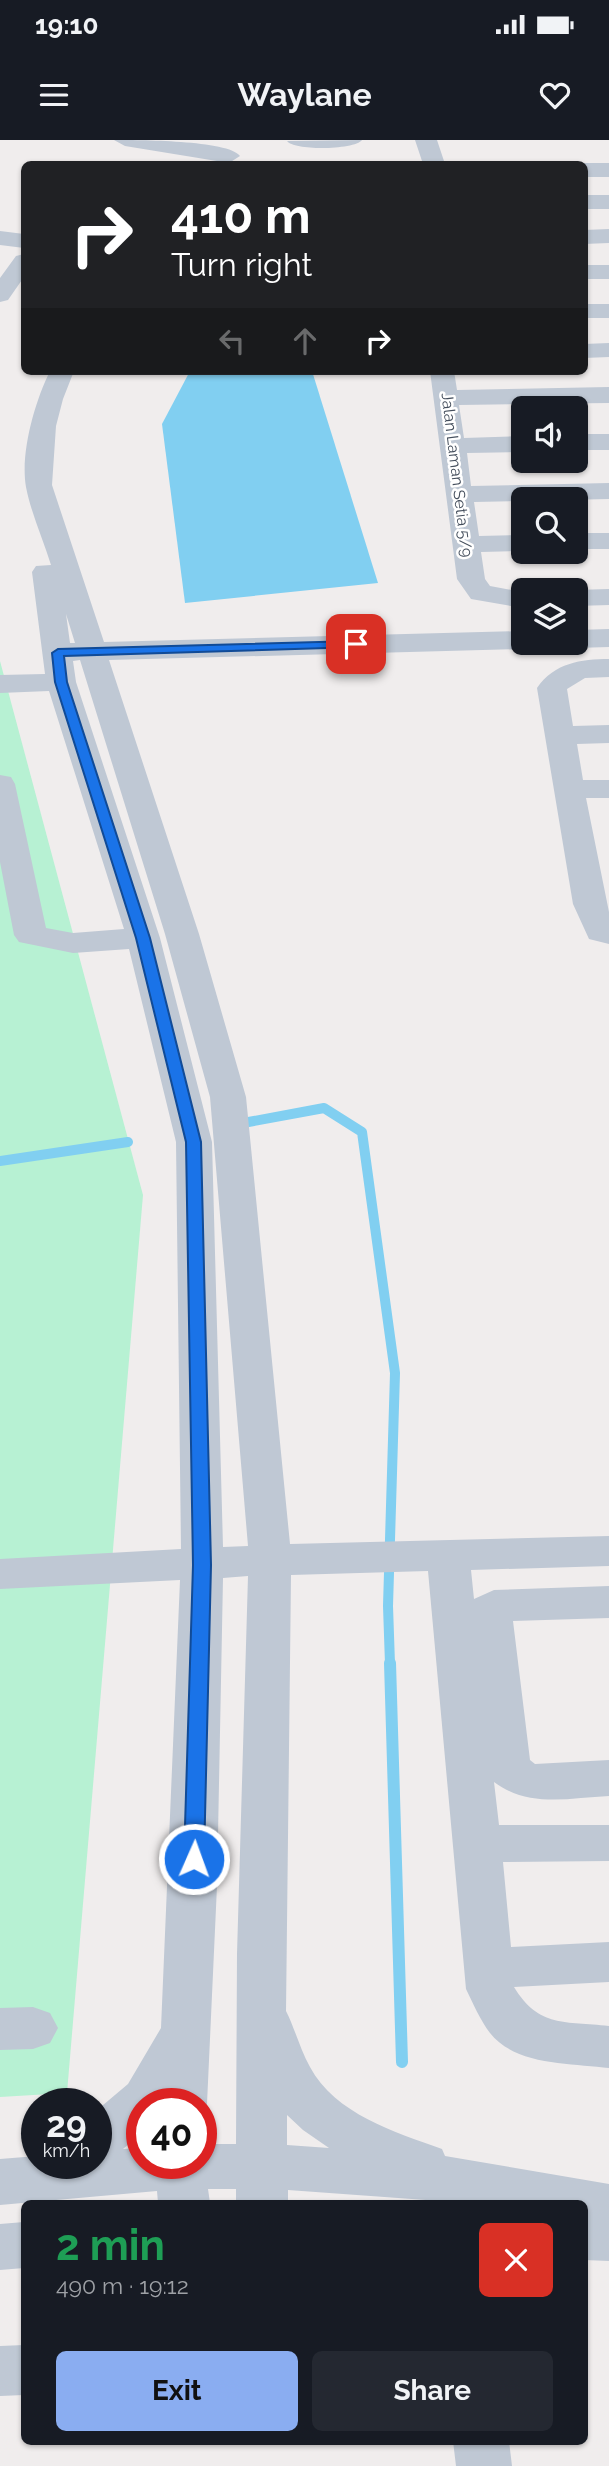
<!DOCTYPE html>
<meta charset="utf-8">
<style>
:root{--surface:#171b24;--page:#242831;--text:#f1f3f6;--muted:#9ea1a6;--accent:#8aadf1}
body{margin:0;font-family:Raleway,sans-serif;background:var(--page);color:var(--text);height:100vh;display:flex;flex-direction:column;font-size:26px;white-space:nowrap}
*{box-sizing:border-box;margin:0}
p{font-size:23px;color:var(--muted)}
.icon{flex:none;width:38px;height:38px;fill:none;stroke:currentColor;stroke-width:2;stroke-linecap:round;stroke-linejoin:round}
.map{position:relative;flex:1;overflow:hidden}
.panel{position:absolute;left:21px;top:2060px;width:567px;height:245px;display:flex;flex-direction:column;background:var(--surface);border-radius:10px;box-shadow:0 2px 5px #0004}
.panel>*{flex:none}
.hud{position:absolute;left:21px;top:21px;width:567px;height:214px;border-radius:10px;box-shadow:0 2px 5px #0004;background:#202124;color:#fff;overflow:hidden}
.tools{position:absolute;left:511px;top:256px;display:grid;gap:14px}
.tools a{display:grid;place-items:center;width:77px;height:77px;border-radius:10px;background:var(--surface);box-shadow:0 2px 5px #0004;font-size:35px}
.speed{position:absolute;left:21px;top:1948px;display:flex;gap:14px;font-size:35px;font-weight:700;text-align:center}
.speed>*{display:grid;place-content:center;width:91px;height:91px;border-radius:50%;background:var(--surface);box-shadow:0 2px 5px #0004;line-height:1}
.speed small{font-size:18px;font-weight:400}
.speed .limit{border:10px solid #d22;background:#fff;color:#111}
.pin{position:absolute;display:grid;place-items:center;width:60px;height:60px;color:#fff;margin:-30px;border-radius:14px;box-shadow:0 4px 10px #0006}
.me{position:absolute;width:77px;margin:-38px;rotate:2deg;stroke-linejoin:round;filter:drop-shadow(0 0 5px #0008)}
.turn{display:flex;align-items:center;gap:24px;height:147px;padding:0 35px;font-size:32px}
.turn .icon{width:91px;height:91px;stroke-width:2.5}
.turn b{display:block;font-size:49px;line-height:60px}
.lanes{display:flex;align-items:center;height:66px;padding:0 35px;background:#0003;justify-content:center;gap:35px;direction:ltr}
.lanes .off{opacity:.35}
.round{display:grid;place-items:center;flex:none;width:74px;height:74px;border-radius:10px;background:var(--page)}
.summary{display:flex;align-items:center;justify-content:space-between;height:119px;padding:0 35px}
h1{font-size:42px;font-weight:700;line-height:52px;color:#1e9e55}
.button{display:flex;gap:14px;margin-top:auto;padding:14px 35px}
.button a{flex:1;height:80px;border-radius:10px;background:var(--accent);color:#111;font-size:28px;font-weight:700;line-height:80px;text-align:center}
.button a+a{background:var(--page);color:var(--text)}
.status{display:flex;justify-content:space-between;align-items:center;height:49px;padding:0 35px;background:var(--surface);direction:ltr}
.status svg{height:19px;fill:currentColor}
header{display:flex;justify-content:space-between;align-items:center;height:91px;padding:0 35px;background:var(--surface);font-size:32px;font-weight:700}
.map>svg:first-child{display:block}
.green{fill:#b7f1d3}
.water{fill:#81cff1}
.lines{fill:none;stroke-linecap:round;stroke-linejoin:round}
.stream-far1{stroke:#81cff1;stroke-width:10}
.stream{stroke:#81cff1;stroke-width:12}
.minor{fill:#bfc8d4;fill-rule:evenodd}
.route{fill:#1a73e8;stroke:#114b97;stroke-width:2}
.labels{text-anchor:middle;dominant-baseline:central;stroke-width:5;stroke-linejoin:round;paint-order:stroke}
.far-street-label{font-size:16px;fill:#444e5c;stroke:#fff}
</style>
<div class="status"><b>19:10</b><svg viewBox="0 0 49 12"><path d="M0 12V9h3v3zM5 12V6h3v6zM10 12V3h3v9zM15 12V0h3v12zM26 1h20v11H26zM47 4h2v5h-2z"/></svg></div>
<header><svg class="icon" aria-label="menu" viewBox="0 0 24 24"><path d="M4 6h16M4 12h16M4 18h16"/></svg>Waylane<svg class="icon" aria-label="heart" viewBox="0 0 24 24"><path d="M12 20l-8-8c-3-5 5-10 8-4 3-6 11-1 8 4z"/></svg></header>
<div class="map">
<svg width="609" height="2326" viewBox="0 0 609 2326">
<rect width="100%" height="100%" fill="#f0eded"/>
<path class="green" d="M0,521L143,1055L67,1953L0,1957Z"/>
<path class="water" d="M190,231H312L378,443L185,463L162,284Z"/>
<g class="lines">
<path class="stream-far1" d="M243,983L324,968L362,992L395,1233L388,1466L390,1524
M0,1021L128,1002"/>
<path class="stream" d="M390,1523L402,1922"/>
<path class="minor" d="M114,0C136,0 229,0 240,16L229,23L125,6Z
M362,0C355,10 294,11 287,1Z
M415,0H437L445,24H423Z
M584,23H609V37H584V24H580Z
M584,55H609V69H584Z
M609,89V103L584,104V90Z
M0,91L24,94V108L0,105Z
M24,114V137L8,160L0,162V138L16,116Z
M584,125H609V139H584Z
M584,164H609V178H584Z
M609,203V217L584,218V204Z
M50,231H74L63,259L56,286L52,345L104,502L523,491V502H536L523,509L109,520L199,794L246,957L290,1404L609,1396V1426L471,1430L474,1459L494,1450L609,1446V1478L513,1481L530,1620L535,1624L609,1620V1656C568,1658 529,1668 494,1642L499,1685H609V1721L503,1722L511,1807L609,1802V1842L514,1847C539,1888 565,1881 609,1886V1928C571,1923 516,1926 490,1893C480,1880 473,1863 466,1849L428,1431L291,1435L286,1871C295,1889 300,1909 310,1927C335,1974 395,1992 442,2009L445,2016L609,2044V2121L584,2120V2063H467L288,2050V2063H236V2049H208L210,2063H158L157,2051L0,2065V2019L37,2016V2023H96V1971L128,1944L161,1888L180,1440L0,1449V1419L181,1409L176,1002L129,809L73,813L19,802L14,795L0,722V635L11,637L15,644L46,788L73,793L124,789L49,551L0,553V535L45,534L32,432L36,426L51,425C43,399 31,373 26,347C20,313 35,261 50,231ZM66,474L75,503H70ZM80,520L165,794L210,957L248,1406L223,1407L212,1002L160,798L76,542L73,521ZM248,1436L237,1814L236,2004H201V2023H142V2008L123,2009L142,1993V1964H201V1976L207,1964L217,1746L223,1438ZM287,1975L303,1990L329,2008L287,2005Z
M430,231H454L457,250L609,247V263L459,265L464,298L523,296V312L467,313L471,346L609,343V359L474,362L479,396L523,395V411L481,412L485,439L490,446L523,452V468L471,459L457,439Z
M576,294H609V310H576Z
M576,393H609V409H576Z
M609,449V465L576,466L575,450Z
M609,489V507L576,508L564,502H576V490Z
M609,519V537L585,538L567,549L573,586L609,585V603L577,604L583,640H609V658H586L609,772V804L589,799L573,764L537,548C554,523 581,519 609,519Z
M33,1867L50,1873L58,1888L50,1903L33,1909L0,1910V1868Z
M24,2082V2128L0,2130V2084Z
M24,2205V2255L0,2256V2206Z
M453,2301H509L512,2326H456Z"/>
</g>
<path class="route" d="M356,501L362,504L360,507L64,516L67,542L150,798L201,1002L211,1425L204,1719L201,1724H187L184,1719L193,1425L186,1002L136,798L55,542L52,513L58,509Z"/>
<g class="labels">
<g class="far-street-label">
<text transform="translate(457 335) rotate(83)">Jalan Laman Setia 5/9</text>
</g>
</g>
</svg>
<div class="tools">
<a><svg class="icon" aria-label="sound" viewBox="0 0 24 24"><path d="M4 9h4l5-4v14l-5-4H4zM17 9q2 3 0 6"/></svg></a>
<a><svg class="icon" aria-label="search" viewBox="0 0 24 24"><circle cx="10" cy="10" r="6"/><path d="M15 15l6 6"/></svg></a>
<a><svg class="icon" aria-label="layers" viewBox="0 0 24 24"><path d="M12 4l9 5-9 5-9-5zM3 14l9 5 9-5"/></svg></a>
</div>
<div class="speed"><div>29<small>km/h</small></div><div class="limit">40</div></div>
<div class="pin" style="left:356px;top:504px;background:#d93025"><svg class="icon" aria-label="arrive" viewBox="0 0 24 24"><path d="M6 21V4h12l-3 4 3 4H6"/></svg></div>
<svg class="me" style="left:194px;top:1719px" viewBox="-20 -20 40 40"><circle r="17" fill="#1a73e8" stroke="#fff" stroke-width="3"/><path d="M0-11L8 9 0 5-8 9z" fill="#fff"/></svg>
<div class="hud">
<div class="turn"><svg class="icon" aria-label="right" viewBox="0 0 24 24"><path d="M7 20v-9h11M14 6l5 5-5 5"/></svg><div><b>410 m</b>Turn right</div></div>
<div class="lanes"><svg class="icon off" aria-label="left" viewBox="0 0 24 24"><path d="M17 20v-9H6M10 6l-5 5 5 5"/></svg><svg class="icon off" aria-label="ahead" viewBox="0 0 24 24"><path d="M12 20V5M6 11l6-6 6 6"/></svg><svg class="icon" aria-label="right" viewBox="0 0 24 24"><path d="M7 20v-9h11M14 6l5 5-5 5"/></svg></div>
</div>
<section class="panel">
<div class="summary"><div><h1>2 min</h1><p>490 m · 19:12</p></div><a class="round" style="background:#d93025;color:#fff"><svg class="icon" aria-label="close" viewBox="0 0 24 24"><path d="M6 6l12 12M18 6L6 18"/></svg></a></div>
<div class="button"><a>Exit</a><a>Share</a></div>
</section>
</div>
